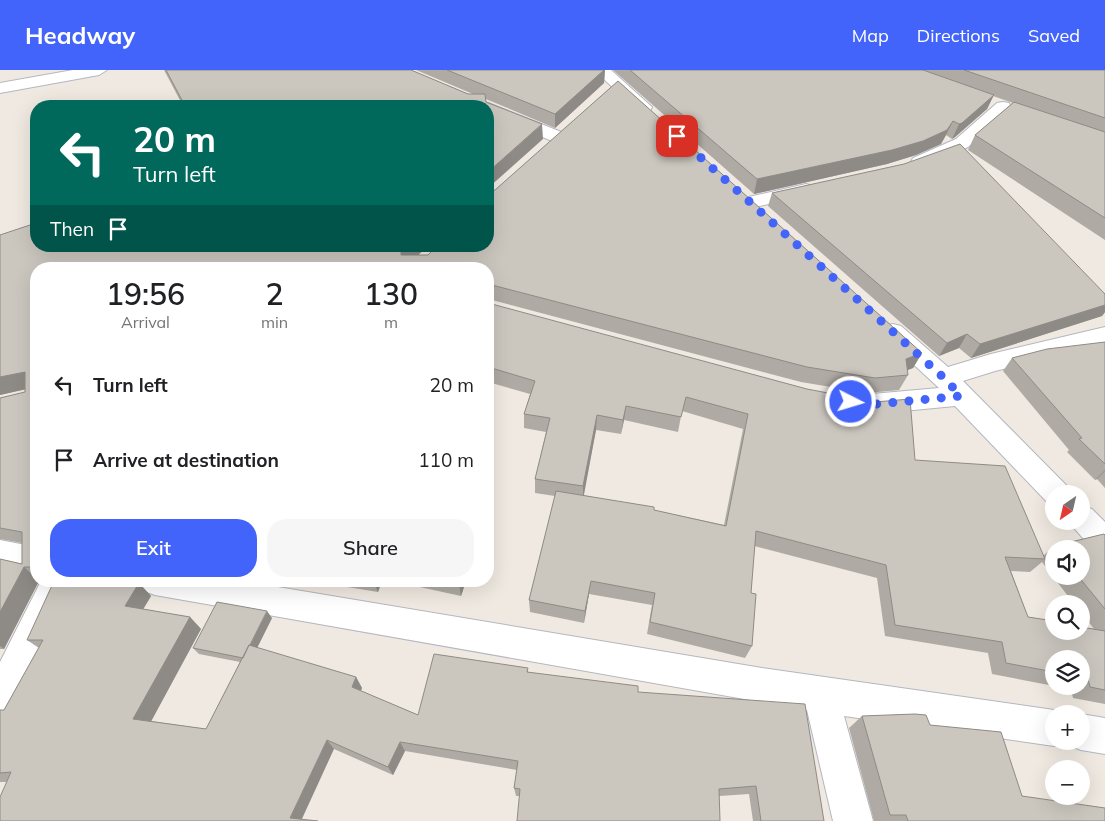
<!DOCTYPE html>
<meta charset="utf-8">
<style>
:root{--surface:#fff;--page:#f6f6f6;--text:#202124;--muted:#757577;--accent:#4264fb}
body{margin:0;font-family:Mulish,sans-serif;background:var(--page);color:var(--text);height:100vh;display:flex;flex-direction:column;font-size:19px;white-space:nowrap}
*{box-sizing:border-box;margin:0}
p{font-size:16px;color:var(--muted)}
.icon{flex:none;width:28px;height:28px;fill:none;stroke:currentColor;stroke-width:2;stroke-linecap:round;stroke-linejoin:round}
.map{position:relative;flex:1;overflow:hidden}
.details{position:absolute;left:30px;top:192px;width:464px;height:325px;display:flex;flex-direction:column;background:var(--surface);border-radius:20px;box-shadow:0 5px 20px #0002}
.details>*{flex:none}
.banner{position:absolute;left:30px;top:30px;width:464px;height:152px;border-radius:20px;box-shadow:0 5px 20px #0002;background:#00695c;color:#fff;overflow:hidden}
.needle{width:32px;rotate:214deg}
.buttons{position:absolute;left:1045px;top:415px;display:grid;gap:10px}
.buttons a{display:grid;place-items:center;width:45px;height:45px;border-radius:50%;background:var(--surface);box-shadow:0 5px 20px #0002;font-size:25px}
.pin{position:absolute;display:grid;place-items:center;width:42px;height:42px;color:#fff;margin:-21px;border-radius:10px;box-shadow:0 2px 8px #0006}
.me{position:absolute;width:55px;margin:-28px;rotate:95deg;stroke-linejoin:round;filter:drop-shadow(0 0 4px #0008)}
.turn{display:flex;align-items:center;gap:18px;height:105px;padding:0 20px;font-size:22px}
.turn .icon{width:65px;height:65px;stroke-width:2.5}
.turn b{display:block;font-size:35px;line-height:42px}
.then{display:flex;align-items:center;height:48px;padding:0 20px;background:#0003;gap:10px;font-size:19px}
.eta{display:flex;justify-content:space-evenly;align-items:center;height:85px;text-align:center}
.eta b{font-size:30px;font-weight:600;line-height:35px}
.primary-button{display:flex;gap:10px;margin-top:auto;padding:10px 20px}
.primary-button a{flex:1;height:58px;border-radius:20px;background:var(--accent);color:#fff;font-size:20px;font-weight:600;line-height:58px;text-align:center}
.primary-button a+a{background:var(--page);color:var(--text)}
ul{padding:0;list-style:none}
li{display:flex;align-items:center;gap:15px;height:75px;padding:0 20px}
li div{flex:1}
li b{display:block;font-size:19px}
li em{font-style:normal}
header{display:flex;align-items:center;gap:30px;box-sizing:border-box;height:70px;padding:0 25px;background:var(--accent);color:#fff}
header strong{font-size:24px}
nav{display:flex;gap:28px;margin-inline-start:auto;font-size:18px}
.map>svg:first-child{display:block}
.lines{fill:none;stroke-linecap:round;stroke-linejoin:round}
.street-casing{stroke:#b4b7c1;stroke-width:2}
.street{fill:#fff;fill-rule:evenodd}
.wall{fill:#afaba4;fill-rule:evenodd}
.shaded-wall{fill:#8e8b86}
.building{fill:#cbc7bf;stroke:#8e8b86}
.route{stroke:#4264fb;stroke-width:9;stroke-dasharray:0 16.2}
</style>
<header>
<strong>Headway</strong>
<nav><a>Map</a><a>Directions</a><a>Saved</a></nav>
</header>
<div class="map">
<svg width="1105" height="751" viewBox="0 0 1105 751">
<rect width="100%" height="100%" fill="#efe9e1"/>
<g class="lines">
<defs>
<path id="street" d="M73,0H107L99,5L0,23V13Z
M594,0H611L652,37L650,41H638Z
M1003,32L1009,33L1011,37L1009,41L968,77L927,96H913L911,92L913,88L956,69L997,33Z
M488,33L564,63L567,67L564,71H552L488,44V36H481Z
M806,114L813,116L816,120L813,124L751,138L744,136L741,132L744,128Z
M893,254L901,256L948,297L991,284L1105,257V273L995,301L963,311L1067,416L1071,424H1054V435L1047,432L955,336L872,344L863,341L859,334L863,327L872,324L939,318L885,268L881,262L885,256Z
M1081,436L1092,439L1105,452V485L1094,481L1068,451H1081Z
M0,470L36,477V505L0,498Z
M41,511H73L13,643L0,648V592Z
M139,511H242L762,598L1054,640L1064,644H1054V671H1066L1054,676L844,646L873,751H833L807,640L155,525L144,521Z
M1081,644L1105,648V684L1081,680L1068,675L1066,671H1081Z"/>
</defs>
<use href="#street" class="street-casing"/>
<use href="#street" class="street"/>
</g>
<path class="wall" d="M164,0H411L468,24H473L416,0H605L604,13L555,58L486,29V32L543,69L488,36H183Z
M613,0H1105V170L968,80L975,65L1013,33L993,26L987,39L955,67L952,69L946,65L941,74L916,85L887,94L754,124Z
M618,11L922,283L913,298L907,300L908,305L899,320L867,323L801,312L488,229V230V199H36V511H39L4,579H0V489L22,494V473L0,469V328L25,322V319L0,325V165L36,153V176H428L418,185H428L437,176H488V123L495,120Z
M772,123L1105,224V242L1102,246L971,288L959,278L939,286L768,136Z
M488,233L915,390L1043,486L1054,476L1105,465V634L1073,628L1071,620L1054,616H1081V589H1054V616L992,604L988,583L885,566L877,508L754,476L751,523L752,576L745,588L647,564L652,535L589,524L584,553L530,542L529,530L555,426L535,423V409L546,362L524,358V344L530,324L488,312ZM682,341L743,359L724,455L583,425L596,360L621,364L624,350L678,362ZM1054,479H1081V506H1054ZM1042,492L1074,534H1081V542L1094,559L1028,547L1011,501L1030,502Z
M1105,272V418L1097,409L1095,410L1067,382L1069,380L1003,301L1012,288Z
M339,511H382L378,522L341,516Z
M392,511H466L461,526Z
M139,513L151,526L143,539L190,547L201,559L151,651L206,659L240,592L199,584L193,578L272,548L257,578L356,607L362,618L361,621L418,645L528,598V602L638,622L824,751H753L749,724L720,726H516L514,718L517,700L405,681L393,705L334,679L0,751L7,712H0V640H4L39,578L27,570Z
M862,646L930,655L1022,726L1105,751H874L849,658Z"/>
<path class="shaded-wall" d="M604,0H605L604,13L555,58V44Z
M994,25L987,39L955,67L952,69L959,54Z
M953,51L946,65L941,74L916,85L887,94L754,124L757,109Z
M542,54L543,69L488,118V102Z
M408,176H428L404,198L401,182Z
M1105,235V242L1102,246L971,288L980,274Z
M967,264L959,278L939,286L947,273Z
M922,283L913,298L898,304L906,289Z
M25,302L36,317L0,325V307Z
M626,336L624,350L621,364L623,350Z
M597,345L596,360L583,430V416Z
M488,361L489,373L488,375Z
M1105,400V401L1097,409L1095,410Z
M24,497L36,508V511H39L4,579L0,576V542Z
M373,511H382L378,522Z
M459,511H466L461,526L459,513Z
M591,511L589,524L584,553L585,541Z
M139,513L151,526L138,548L125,536Z
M267,541L272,548L249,594L244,588Z
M190,547L201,559L147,659L133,649Z
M356,607L362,618L358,627L352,617Z
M327,670L334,679L301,751L290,748Z
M400,672L405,681L393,705L388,697Z"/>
<path class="building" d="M166,0H411L468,24H485L486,32L542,54L488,102V36H185Z
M447,0H604L555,44Z
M630,0H923L994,25L962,53L959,54L953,51L947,60L923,71L892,80L757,109Z
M964,0H1105V48Z
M618,11L922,283L906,289L908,305L875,308L807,297L488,214V199H36V497H24L0,542V489L22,494V462L0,458V328L25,322V302L0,307V165L36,153V176H408L401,182V185H428L437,176H488V123L495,120Z
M1014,32L1105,62V148L975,65Z
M960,74L1105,224V235L980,274L967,264L947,273L772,123L904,94Z
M488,233L807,319L875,332L910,329L915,390L1005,396L1045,489L1005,487L1028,547L1054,551V561H1081V557L1105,561V620L1090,617L1088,609L1081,608V589H1054V602L1006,593L1002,572L895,555L886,495L756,461L751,523L756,524L752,576L650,552L655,523L591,511L585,541L529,530L556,421L654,437V440L726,456L748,344L686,327L681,347L626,336L623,350L597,345L583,416L535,409L550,348L524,344L535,311L488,297Z
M1105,272V394L1079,369L1082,368L1012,288L1047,279Z
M1104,464L1105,465V539L1078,506H1081V479H1056L1054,476Z
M54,511H136L139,513L125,536L190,547L133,649L206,659L249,575L356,607L352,617L418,645L434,584L528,598L527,602L638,616V622L805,634L824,751H761L756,716L719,719L720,751H517L520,719L514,718L518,691L400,672L388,697L327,670L290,748L318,751H0V727L11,702L0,703V640H4L43,570H27Z
M449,511H459V513Z
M217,532L267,541L250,575H249L243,588L193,578Z
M915,644L926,645L930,655L1001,662L1022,726L1105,738V751H908L906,745H890L862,646Z"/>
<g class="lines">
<path class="route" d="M677,66L944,308L961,326L867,335L851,332"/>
</g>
</svg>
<div class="buttons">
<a><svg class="needle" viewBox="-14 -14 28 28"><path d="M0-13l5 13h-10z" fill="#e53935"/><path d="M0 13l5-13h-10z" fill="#757577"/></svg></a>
<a><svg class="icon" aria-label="sound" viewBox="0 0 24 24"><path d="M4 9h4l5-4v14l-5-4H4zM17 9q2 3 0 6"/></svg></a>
<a><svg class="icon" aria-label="search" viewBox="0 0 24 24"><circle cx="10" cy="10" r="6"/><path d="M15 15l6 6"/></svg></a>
<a><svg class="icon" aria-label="layers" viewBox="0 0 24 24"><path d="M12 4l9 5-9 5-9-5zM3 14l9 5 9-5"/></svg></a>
<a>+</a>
<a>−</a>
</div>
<div class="pin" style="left:677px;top:66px;background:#d93025"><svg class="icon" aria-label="arrive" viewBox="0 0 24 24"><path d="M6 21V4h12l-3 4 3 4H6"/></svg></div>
<svg class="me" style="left:851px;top:332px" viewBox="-20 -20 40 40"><circle r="17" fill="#4264fb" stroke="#fff" stroke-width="3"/><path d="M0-11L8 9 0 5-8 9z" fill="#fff"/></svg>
<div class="banner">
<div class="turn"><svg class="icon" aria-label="left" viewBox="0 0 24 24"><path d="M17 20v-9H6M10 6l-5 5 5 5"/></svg><div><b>20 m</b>Turn left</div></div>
<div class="then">Then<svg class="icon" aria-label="arrive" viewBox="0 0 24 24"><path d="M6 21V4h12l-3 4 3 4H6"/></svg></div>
</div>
<section class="details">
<div class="eta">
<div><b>19:56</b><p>Arrival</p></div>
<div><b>2</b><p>min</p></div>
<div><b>130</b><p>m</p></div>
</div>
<ul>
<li><svg class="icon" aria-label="left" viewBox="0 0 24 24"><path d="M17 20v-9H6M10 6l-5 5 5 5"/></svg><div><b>Turn left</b></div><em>20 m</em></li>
<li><svg class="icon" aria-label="arrive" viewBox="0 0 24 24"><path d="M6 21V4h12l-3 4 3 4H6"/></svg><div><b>Arrive at destination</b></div><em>110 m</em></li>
</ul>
<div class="primary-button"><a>Exit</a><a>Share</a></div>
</section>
</div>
